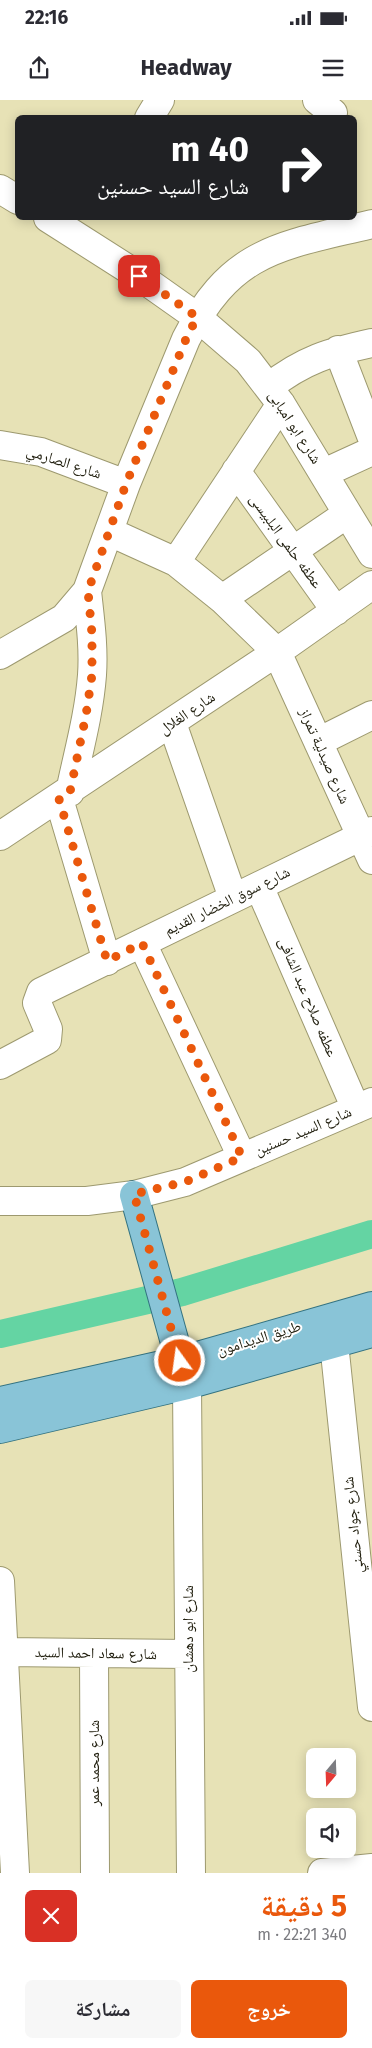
<!DOCTYPE html>
<html lang="ar">
<meta charset="utf-8">
<style>
:root{--surface:#fff;--page:#f7f7f7;--text:#2b2b33;--muted:#7c7c81;--accent:#ea580c}
body{margin:0;font-family:"Fira Sans","Noto Naskh Arabic",sans-serif;background:var(--page);color:var(--text);direction:rtl;height:100vh;display:flex;flex-direction:column;font-size:19px;white-space:nowrap}
*{box-sizing:border-box;margin:0}
p{font-size:16px;color:var(--muted)}
.icon{flex:none;width:28px;height:28px;fill:none;stroke:currentColor;stroke-width:2;stroke-linecap:round;stroke-linejoin:round}
.map{position:relative;height:1773px;overflow:hidden;direction:ltr}
.details{display:flex;flex-direction:column;background:var(--surface);flex:1}
.details>*{flex:none}
.hud{position:absolute;left:15px;top:15px;width:342px;height:105px;border-radius:8px;box-shadow:0 2px 12px #0003;direction:rtl;background:#202124;color:#fff;overflow:hidden}
.needle{width:32px;rotate:199deg}
.controls{position:absolute;left:306px;top:1648px;display:grid;gap:10px}
.controls a{display:grid;place-items:center;width:50px;height:50px;border-radius:8px;background:var(--surface);box-shadow:0 2px 12px #0003;font-size:25px}
.pin{position:absolute;display:grid;place-items:center;width:42px;height:42px;color:#fff;margin:-21px;border-radius:10px;box-shadow:0 2px 8px #0006}
.me{position:absolute;width:55px;margin:-28px;rotate:346deg;stroke-linejoin:round;filter:drop-shadow(0 0 4px #0008)}
.turn{display:flex;align-items:center;gap:18px;height:105px;padding:0 25px;font-size:22px}
.turn .icon{width:65px;height:65px;stroke-width:2.5}
.turn b{display:block;font-size:35px;line-height:42px}
.round{display:grid;place-items:center;flex:none;width:52px;height:52px;border-radius:8px;background:var(--page)}
.summary{display:flex;align-items:center;justify-content:space-between;height:85px;padding:0 25px}
h1{font-size:30px;font-weight:700;line-height:38px;color:var(--accent)}
.primary-button{display:flex;gap:10px;margin-top:auto;padding:10px 25px}
.primary-button a{flex:1;height:58px;border-radius:8px;background:var(--accent);color:#fff;font-size:20px;font-weight:700;line-height:58px;text-align:center}
.primary-button a+a{background:var(--page);color:var(--text)}
.status{display:flex;justify-content:space-between;align-items:center;height:35px;padding:0 25px;background:var(--surface);direction:ltr}
.status svg{height:14px;fill:currentColor}
header{display:flex;justify-content:space-between;align-items:center;height:65px;padding:0 25px;background:var(--surface);font-size:22px;font-weight:700}
.map>svg:first-child{display:block}
.lines{fill:none;stroke-linecap:round;stroke-linejoin:round}
.canal{stroke:#64d4a3;stroke-width:28}
.minor-casing{stroke:#9d996f;stroke-width:30}
.major-casing{stroke:#337280;stroke-width:30}
.minor{stroke:#fff;stroke-width:28}
.major{stroke:#89c4d7;stroke-width:28}
.route{stroke:#ea580c;stroke-width:9;stroke-dasharray:0 16.2}
.labels{text-anchor:middle;dominant-baseline:central;stroke-width:4;stroke-linejoin:round;paint-order:stroke}
.street-label{font-size:15px;fill:#232111;stroke:#fff}
</style>
<div class="status"><b>22:16</b><svg viewBox="0 0 49 12"><path d="M0 12V9h3v3zM5 12V6h3v6zM10 12V3h3v9zM15 12V0h3v12zM26 1h20v11H26zM47 4h2v5h-2z"/></svg></div>
<header><svg class="icon" aria-label="menu" viewBox="0 0 24 24"><path d="M4 6h16M4 12h16M4 18h16"/></svg>Headway<svg class="icon" aria-label="share" viewBox="0 0 24 24"><path d="M12 15V3M7 8l5-5 5 5M5 13v7h14v-7"/></svg></header>
<div class="map">
<svg width="372" height="1773" viewBox="0 0 372 1773">
<rect width="100%" height="100%" fill="#e7e2b6"/>
<g class="lines">
<path class="canal" d="M0,1234L182,1192L372,1134"/>
<defs>
<path id="minor" d="M317,0L333,13
M149,18L160,0
M0,89L18,100
M48,118L139,176L197,217L248,261L281,304L372,454
M338,250L372,338
M269,287C303,260 330,252 372,243
M0,345L41,352L126,384
M236,371L336,511
M324,373L372,351
M110,432L176,462L222,499L277,552L372,760
M176,462L281,304
M222,499L347,414
M0,555L64,518L87,491L126,384L186,239C232,148 282,146 372,124
M172,623L233,798
M318,642L372,615
M70,692C78,653 89,615 92,575C94,547 90,519 87,491
M59,699L107,861
M0,736L277,552L372,485
M259,786L356,1009
M142,843L242,1057
M0,965L47,940L48,929L37,903L41,892L372,731
M0,1101H87L134,1095L185,1082L372,1002
M334,1243L372,1607
M187,1285L191,1773
M0,1481L15,1773
M4,1552L188,1554
M94,1553L95,1773
M322,1773L372,1768"/>
<path id="major" d="M134,1095L180,1261
M0,1301L180,1261L372,1206
M0,1329L187,1285L372,1233"/>
</defs>
<use href="#minor" class="minor-casing"/>
<use href="#major" class="major-casing"/>
<use href="#minor" class="minor"/>
<use href="#major" class="major"/>
</g>
<g class="lines">
<path class="route" d="M139,176L197,217L186,239L126,384L88,491L92,534V575L86,615L70,692L59,699L107,861L142,843L242,1057L185,1082L134,1094L180,1261"/>
</g>
<g class="labels">
<g class="street-label">
<text transform="translate(295 327) rotate(57)">شارع ابو امبابى</text>
<text transform="translate(64 362) rotate(18)">شارع الصارمي</text>
<text transform="translate(286 441) rotate(54)">عطفه حلمى البلبيسى</text>
<text transform="translate(187 613) rotate(-34)">شارع الغلال</text>
<text transform="translate(325 656) rotate(66)">شارع صيدلية تمراز</text>
<text transform="translate(227 801) rotate(-26)">شارع سوق الخضار القديم</text>
<text transform="translate(308 897) rotate(67)">عطفه صلاح عبد الشافى</text>
<text transform="translate(303 1031) rotate(-23)">شارع السيد حسنين</text>
<text transform="translate(259 1238) rotate(-17)">طريق الديدامون</text>
<text transform="translate(353 1425) rotate(-96)">شارع جواد حسني</text>
<text transform="translate(188 1529) rotate(-90)">شارع ابو دهشان</text>
<text transform="translate(96 1553) rotate(1)">شارع سعاد احمد السيد</text>
<text transform="translate(94 1663) rotate(-90)">شارع محمد عمر</text>
</g>
</g>
</svg>
<div class="controls">
<a><svg class="needle" viewBox="-14 -14 28 28"><path d="M0-13l5 13h-10z" fill="#e53935"/><path d="M0 13l5-13h-10z" fill="#7c7c81"/></svg></a>
<a><svg class="icon" aria-label="sound" viewBox="0 0 24 24"><path d="M4 9h4l5-4v14l-5-4H4zM17 9q2 3 0 6"/></svg></a>
</div>
<div class="pin" style="left:139px;top:176px;background:#d93025"><svg class="icon" aria-label="arrive" viewBox="0 0 24 24"><path d="M6 21V4h12l-3 4 3 4H6"/></svg></div>
<svg class="me" style="left:180px;top:1261px" viewBox="-20 -20 40 40"><circle r="17" fill="#ea580c" stroke="#fff" stroke-width="3"/><path d="M0-11L8 9 0 5-8 9z" fill="#fff"/></svg>
<div class="hud">
<div class="turn"><svg class="icon" aria-label="right" viewBox="0 0 24 24"><path d="M7 20v-9h11M14 6l5 5-5 5"/></svg><div><b>40 m</b>شارع السيد حسنين</div></div>
</div>
</div>
<section class="details">
<div class="summary"><div><h1>5 دقيقة</h1><p>340 m · 22:21</p></div><a class="round" style="background:#d93025;color:#fff"><svg class="icon" aria-label="close" viewBox="0 0 24 24"><path d="M6 6l12 12M18 6L6 18"/></svg></a></div>
<div class="primary-button"><a>خروج</a><a>مشاركة</a></div>
</section>
